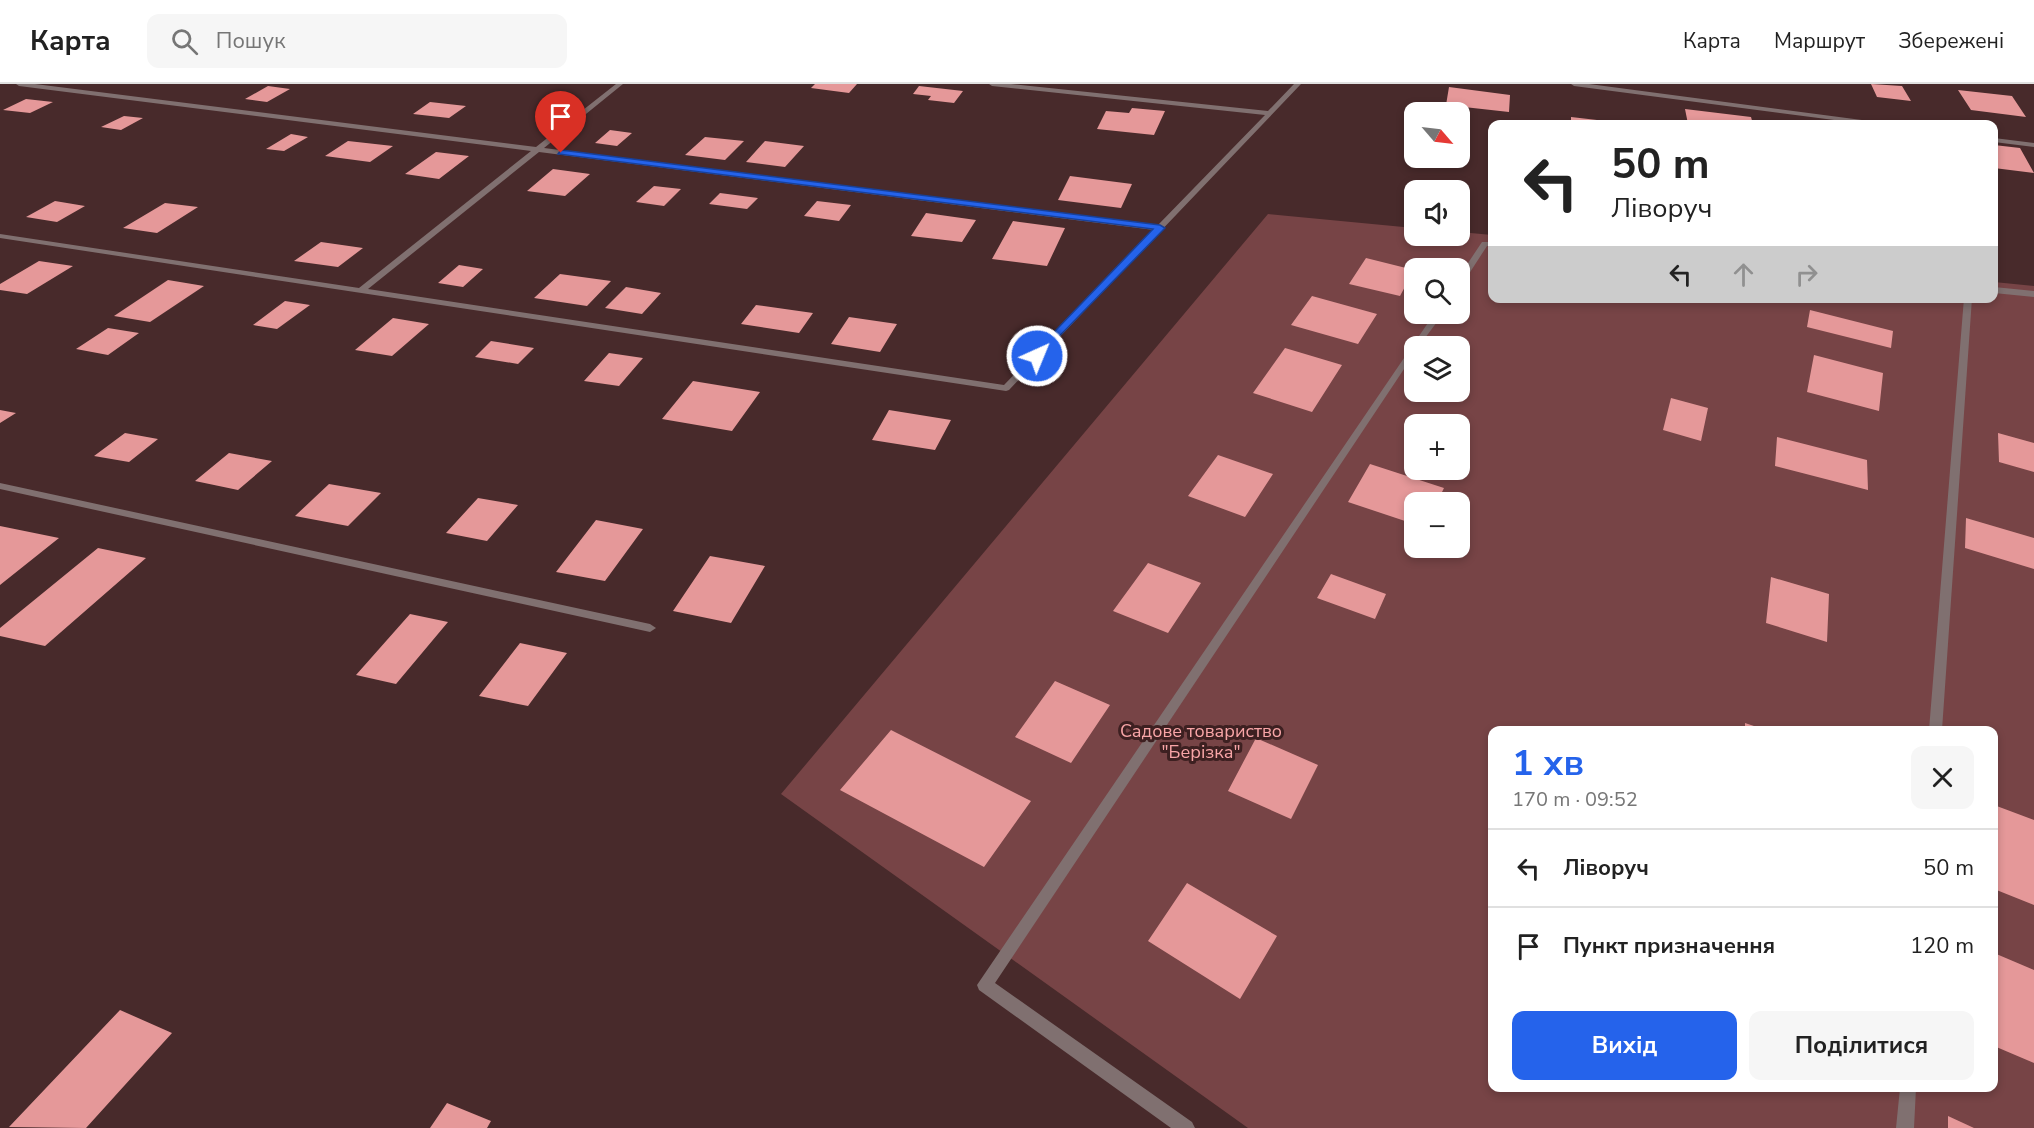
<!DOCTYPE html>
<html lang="uk">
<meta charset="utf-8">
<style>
:root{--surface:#fff;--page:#f6f6f6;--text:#222;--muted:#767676;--line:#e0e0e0;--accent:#2563eb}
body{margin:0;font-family:"Nunito Sans",sans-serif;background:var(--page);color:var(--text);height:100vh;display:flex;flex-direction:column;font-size:22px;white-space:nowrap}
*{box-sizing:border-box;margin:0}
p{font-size:20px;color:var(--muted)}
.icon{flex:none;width:33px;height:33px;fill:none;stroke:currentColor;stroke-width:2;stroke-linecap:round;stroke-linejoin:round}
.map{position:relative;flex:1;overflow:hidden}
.drawer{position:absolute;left:1488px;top:642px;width:510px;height:366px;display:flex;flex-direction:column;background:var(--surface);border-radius:12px;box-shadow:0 3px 9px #0003}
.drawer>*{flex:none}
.top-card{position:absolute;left:1488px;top:36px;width:510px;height:183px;border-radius:12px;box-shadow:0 3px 9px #0003;background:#fff;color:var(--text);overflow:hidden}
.needle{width:39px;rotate:118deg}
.controls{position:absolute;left:1404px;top:18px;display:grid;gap:12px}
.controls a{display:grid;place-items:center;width:66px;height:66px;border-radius:12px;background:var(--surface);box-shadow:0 3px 9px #0003;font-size:30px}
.pin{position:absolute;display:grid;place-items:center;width:51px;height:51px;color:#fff;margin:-62px -26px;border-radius:50% 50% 50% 0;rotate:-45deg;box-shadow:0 0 6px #0007}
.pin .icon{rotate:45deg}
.me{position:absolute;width:66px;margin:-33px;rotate:44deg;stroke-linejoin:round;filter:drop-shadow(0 0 4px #0008)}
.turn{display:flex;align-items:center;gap:21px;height:126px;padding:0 24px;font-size:27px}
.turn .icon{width:78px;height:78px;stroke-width:2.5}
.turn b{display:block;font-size:42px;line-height:51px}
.lanes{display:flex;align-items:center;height:57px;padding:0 24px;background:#0003;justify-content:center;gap:30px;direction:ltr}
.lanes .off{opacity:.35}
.round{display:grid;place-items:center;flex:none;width:63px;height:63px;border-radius:12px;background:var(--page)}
.summary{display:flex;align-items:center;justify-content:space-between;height:102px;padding:0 24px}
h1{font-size:36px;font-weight:700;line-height:45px;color:var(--accent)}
.button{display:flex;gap:12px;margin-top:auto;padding:12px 24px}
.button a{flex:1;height:69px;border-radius:12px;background:var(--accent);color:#fff;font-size:24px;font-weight:700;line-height:69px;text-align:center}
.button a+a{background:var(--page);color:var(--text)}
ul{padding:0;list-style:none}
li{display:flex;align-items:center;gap:18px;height:78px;padding:0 24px;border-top:2px solid var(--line)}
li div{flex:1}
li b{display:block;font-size:22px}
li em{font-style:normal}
header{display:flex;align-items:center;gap:36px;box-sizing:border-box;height:84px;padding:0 30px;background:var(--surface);border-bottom:2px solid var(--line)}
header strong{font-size:28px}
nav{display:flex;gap:33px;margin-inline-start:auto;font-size:21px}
.search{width:420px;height:54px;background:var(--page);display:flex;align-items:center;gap:15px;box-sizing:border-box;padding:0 21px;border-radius:12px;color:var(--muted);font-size:22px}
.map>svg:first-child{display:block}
.green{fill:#774446;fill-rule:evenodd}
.building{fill:#e59899}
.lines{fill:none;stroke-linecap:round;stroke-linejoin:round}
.minor{fill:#807070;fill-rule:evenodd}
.route{fill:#2563eb;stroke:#184099;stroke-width:1.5}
.labels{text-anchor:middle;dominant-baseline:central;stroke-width:6;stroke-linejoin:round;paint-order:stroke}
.park-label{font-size:18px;fill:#f8a5a7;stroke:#3d2021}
</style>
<header>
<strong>Карта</strong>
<div class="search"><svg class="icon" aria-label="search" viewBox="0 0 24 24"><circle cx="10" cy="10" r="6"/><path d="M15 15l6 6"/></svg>Пошук</div>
<nav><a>Карта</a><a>Маршрут</a><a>Збережені</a></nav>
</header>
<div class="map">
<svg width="2034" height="1044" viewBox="0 0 2034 1044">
<rect width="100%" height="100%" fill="#482a2b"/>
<path class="green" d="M1268,130L1414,144V152H1460V148L1492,151V214H1994V198L2034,202V1044H1248L781,710ZM1414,184H1460V230H1414ZM1414,262H1460V308H1414ZM1414,340H1460V386H1414ZM1414,418H1460V464H1414ZM1492,646H1994V1004H1492Z"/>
<path class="building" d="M815,0H857L849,9L811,4Z
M1871,0L1902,2L1911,17L1877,13Z
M268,2L290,5L267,18L245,15Z
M919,2L963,7L954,19L928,16L931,12L913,10Z
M1449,3L1510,11L1509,28L1446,21Z
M1958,6L2012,12L2026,33L1971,26Z
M26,15L53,18L30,29L3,26Z
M430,18L466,22L449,34L413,30Z
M1132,24L1165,27L1154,51L1097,45L1106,27L1129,29Z
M1685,25L1751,33L1753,40H1688Z
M124,32L143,34L121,46L101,43Z
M1571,33L1623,39L1622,40H1571Z
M610,46L632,49L617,62L595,59Z
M291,50L308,53L284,67L266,65Z
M705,53L744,57L725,76L685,71Z
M348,57L393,62L370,78L325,72Z
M765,57L804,62L785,83L746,78Z
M1994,61L2020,64L2034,89L1994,84Z
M436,68L469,72L439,95L405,90Z
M553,85L590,90L565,112L527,107Z
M1070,92L1132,100L1121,124L1058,116Z
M654,102L681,105L664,122L636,118Z
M720,109L758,114L747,125L709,120Z
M55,117L85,122L57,138L26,133Z
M817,117L851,121L839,137L804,132Z
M165,119L198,123L157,149L123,144Z
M926,129L976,136L962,158L911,152Z
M1013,137L1065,144L1047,182L992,175Z
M321,158L363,164L338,183L294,177Z
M1366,174L1414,186L1400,212L1349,200Z
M39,177L73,182L27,210L0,206V200Z
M459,181L483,185L463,203L438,199Z
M560,190L611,197L587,222L534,214Z
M168,196L204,202L150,238L114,232Z
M626,203L661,209L642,230L605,224Z
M1312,212L1377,230L1358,260L1291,241Z
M285,217L310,221L277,245L253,241Z
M756,221L813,229L799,249L741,240Z
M1810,226L1893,247L1891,264L1807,243Z
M849,233L897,240L880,268L831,260Z
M393,234L429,240L392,272L355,266Z
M108,244L139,249L108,271L76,265Z
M491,257L534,264L518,280L475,273Z
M1285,264L1342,281L1312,328L1253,309Z
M609,269L643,274L619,302L584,297Z
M1814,271L1883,289L1879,327L1807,308Z
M693,297L760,308L732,347L662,335Z
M1671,314L1708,324L1701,357L1663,346Z
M0,326L16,329L0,339Z
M889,326L951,336L935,366L872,356Z
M125,349L158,355L129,378L94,372Z
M1998,349L2034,359V388L1999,378Z
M1777,353L1867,376L1868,406L1775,382Z
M229,369L272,377L238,406L195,397Z
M1218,371L1273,390L1245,433L1188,412Z
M1370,380L1444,404L1437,418H1414V440L1348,418Z
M329,400L381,409L348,442L295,432Z
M478,414L518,421L487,457L446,449Z
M1966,434L2034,454V485L1965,464Z
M596,436L643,445L605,497L556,488Z
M0,442L59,454L0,501Z
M98,464L146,474L45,562L0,552V544Z
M710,472L765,482L731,539L673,527Z
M1148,479L1201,499L1168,549L1113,527Z
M1331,490L1386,510L1375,535L1317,514Z
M1771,493L1829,510L1827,558L1766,539Z
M410,530L448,538L396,600L356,591Z
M520,559L567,569L528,622L479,612Z
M1055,597L1110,621L1071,679L1015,653Z
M1745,639L1766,646H1745Z
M891,646L1031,717L984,783L840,706Z
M1256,654L1318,681L1291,735L1228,707Z
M1994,721L2034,736V821L1994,805Z
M1187,799L1277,852L1240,915L1148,857Z
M1994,869L2034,886V979L1994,962Z
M120,926L172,949L86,1044L9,1043Z
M447,1019L491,1037L487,1044H430Z
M1948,1032L1974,1044H1948Z"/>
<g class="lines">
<path class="minor" d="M16,0H35L536,63L616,0H623L544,64L1158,141L1265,31L992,2L989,0H1011L1268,27L1294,0H1301L1009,306L1006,307L0,154V150L359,204L531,67L19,2ZM539,68L1154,146L1004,301L368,205Z
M1571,0H1589L1877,38L1881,40H1865L1574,2Z
M1994,54L2034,59V63L1994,58Z
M1482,158H1492V162H1487L1463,199H1460V191Z
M1994,203L2034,207V213L1994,209Z
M1964,214H1972L1942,646H1929Z
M1434,230H1443L1419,262H1414V270L995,899L1192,1038L1195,1044H1171L979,906L977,901Z
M0,399L650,540L656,544L650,548L0,405Z
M1900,1004H1916L1914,1044H1896Z"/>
</g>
<path class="route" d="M561,66L1160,141L1165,144L1037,275L1033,274V270L1153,145L558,70Z"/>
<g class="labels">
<g class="park-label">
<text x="1201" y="647">Садове товариство<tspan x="1201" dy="21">"Берізка"</tspan></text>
</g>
</g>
</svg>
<div class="controls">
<a><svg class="needle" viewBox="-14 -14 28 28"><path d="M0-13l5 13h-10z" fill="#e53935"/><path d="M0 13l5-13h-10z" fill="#767676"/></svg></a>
<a><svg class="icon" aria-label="sound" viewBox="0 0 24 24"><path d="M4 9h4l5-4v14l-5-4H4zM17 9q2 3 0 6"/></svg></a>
<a><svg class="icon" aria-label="search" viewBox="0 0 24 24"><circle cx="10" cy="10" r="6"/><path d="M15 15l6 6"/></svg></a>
<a><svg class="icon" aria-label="layers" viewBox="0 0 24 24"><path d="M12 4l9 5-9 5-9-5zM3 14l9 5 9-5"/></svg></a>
<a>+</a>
<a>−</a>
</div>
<div class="pin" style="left:561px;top:69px;background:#d93025"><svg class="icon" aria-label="arrive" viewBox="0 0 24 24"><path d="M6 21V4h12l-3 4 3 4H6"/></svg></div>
<svg class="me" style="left:1037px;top:272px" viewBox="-20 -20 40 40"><circle r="17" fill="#2563eb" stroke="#fff" stroke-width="3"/><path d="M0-11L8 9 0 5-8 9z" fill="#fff"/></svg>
<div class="top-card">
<div class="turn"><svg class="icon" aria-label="left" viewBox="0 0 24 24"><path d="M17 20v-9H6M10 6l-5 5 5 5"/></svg><div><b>50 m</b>Ліворуч</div></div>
<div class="lanes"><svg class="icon" aria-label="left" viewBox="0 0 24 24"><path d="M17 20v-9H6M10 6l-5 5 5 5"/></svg><svg class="icon off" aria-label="ahead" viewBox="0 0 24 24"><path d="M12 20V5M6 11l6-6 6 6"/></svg><svg class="icon off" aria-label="right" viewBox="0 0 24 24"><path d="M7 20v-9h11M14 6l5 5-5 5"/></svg></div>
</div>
<section class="drawer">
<div class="summary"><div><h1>1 хв</h1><p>170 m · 09:52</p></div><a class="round"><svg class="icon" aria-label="close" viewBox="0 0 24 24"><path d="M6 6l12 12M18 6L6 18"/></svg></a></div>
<ul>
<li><svg class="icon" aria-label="left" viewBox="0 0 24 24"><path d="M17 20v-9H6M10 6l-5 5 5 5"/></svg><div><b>Ліворуч</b></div><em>50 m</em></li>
<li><svg class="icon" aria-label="arrive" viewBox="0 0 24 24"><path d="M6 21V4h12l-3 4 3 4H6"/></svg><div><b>Пункт призначення</b></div><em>120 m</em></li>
</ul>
<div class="button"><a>Вихід</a><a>Поділитися</a></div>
</section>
</div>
